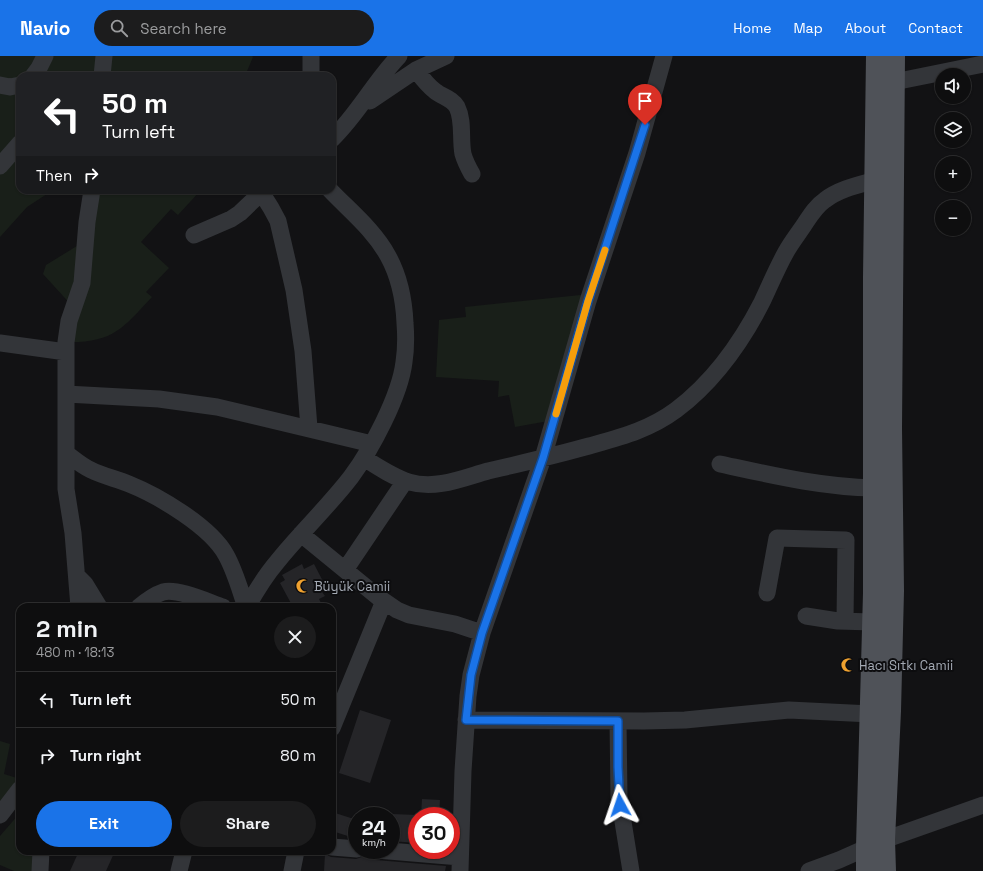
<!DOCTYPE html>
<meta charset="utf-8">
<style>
:root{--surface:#0e0e0f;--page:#1c1c1d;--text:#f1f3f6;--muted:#9b9c9e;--line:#2e2e2f;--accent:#1a73e8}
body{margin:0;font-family:"Space Grotesk",sans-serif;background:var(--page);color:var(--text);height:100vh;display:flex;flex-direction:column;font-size:15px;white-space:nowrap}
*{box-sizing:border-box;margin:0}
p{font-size:13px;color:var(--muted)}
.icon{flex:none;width:22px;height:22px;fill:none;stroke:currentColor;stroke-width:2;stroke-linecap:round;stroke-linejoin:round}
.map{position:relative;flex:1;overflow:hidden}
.panel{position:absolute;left:16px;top:547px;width:320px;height:252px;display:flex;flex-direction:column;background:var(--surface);border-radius:12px;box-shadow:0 1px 3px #0004,0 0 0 1px var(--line)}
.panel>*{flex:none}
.top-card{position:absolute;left:16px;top:16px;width:320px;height:122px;border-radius:12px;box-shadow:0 1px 3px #0004,0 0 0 1px var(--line);background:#202124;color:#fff;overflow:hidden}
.tools{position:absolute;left:935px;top:12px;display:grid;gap:8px}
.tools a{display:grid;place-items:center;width:36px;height:36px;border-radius:50%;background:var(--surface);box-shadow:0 1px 3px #0004,0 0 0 1px var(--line);font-size:20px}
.speed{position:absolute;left:348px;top:751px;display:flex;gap:8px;font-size:20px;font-weight:700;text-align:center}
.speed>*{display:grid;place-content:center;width:52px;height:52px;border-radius:50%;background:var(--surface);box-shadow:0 1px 3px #0004,0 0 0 1px var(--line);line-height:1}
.speed small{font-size:10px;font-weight:400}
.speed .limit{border:6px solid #d22;background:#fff;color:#111}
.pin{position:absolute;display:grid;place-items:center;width:34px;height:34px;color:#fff;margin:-41px -17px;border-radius:50% 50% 50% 0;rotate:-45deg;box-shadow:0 0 4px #0007}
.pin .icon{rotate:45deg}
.me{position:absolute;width:44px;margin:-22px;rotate:355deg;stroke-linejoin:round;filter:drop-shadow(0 0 3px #0008)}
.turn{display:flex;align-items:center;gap:14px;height:84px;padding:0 20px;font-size:18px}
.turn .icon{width:52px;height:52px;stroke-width:2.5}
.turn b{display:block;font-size:28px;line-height:34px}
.then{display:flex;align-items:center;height:38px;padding:0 20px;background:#0003;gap:8px;font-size:15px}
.round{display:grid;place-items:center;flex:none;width:42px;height:42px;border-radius:21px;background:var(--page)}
.overview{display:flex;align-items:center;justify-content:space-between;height:68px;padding:0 20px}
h1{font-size:24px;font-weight:600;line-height:30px}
.primary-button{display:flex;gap:8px;margin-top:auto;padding:8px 20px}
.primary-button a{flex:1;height:46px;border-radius:24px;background:var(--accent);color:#fff;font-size:16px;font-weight:600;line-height:46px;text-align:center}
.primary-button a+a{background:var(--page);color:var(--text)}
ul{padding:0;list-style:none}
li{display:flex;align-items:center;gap:12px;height:56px;padding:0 20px;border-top:1px solid var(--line)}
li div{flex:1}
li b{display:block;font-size:15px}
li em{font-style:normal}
header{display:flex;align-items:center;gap:24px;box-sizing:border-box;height:56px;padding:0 20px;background:var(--accent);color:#fff}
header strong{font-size:19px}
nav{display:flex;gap:22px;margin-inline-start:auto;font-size:14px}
.search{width:280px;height:36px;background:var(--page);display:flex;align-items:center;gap:10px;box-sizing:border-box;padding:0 14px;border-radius:22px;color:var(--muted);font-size:15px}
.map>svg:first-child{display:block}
.green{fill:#191f19}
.building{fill:#252528}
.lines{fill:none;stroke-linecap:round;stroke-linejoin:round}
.minor{stroke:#333539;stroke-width:17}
.major{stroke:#4f5258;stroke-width:22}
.route-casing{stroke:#114b97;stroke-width:10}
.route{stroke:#1a73e8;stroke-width:7}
.slow{stroke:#f59e0b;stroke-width:7}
.labels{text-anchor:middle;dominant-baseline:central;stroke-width:4;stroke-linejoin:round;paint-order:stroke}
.poi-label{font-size:13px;fill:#a4aab4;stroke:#0d0d0f;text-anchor:start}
</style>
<header>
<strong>Navio</strong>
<div class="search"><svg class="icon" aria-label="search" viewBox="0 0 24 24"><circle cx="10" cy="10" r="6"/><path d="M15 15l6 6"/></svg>Search here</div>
<nav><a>Home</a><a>Map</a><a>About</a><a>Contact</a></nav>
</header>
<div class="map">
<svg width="983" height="815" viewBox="0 0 983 815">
<rect width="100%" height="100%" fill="#121214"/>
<path class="green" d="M0,0H252L253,1L245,20H20V134H53L27,151L0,181Z
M92,134H201L178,159L171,153L141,186L169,212L146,236L152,241C122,273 113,287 66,286L74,252L43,218L46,209L85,185Z
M590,238L554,364L515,371L509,339L498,341L499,325L436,321L439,264L466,261L465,251Z
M0,685L10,688L4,718L20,723V733L0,759Z
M19,758H20V795H36L35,815H14L0,809V780Z"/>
<path class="building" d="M302,508L304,513L314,508L327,533L322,536L325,540L319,543L321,547L314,551H293L280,527L285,524L282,519Z
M360,654L391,664L370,727L339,717Z
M422,743L440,744L439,760H421Z
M332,756L357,764L351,781L332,775Z
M391,758L417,759V787L391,785Z
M79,795H115L106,815H70Z
M325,798L331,801L356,803L364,800L370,801L376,804L446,810L445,815H324Z"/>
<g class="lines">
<path class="minor" d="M311,0V20
M416,14C422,22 427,29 435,35C442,41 452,42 457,51C464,65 460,83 463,98C465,105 468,111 472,118
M33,20L39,12L45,0
M102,20L104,0
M894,26L983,8
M0,29L10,31L20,29
M370,45L416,14L446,0
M332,83C358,58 374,26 399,0
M0,110L20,87
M261,136L271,152L278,165L294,234L303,295L309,372
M194,179L231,163L240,157L264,134
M0,287L66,296
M66,338L159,343L217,351L372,388
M66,397C74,403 82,410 91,414C103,420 117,423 129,428C159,440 211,471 226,499C235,515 240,534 246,551
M364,402C378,411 393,421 409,426C436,434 463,422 488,415C497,413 505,411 514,409C539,403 564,397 589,390C621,381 649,374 676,354C713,326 741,287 762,246C770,229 777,212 786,196C791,187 798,178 804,169C810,160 816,150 825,144C839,133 858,129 876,124
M720,408C771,419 821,431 874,432
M301,478L378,541L397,554L409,559L455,568L482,577
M345,514L405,425
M77,520L85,528L99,551
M767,537L777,482L846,484L845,565
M79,551L73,477L66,433V286L69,265L82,227L87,166L92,134
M139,551C146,545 154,539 163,536C178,532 208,546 223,551
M247,551C256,535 265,520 277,506C300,477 328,451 351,421C371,394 400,340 404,306C406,293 406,280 405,267C404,244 399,220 388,200C374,174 350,155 330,134
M806,560L838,565L873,566
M466,664L644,665L685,664L789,654L871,658
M618,665L619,741L631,815
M332,672L384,545
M0,759L20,733
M332,791L357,793
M377,794L460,801
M40,815L41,795
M179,815L184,795
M292,815L296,795
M460,815L463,715L468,640L471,619L482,577L543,402L588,245L637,97L664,0
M809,815L839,804L884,784L983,749"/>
<path class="major" d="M867,815V791L874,537V221L877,0
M885,815L884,784L890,655L893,535L891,372L894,0"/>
</g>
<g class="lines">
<defs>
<path id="route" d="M620,749L618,711V665L466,664L471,619L482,577L543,402L588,245L645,69"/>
</defs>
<use href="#route" class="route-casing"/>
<use href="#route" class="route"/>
<path class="slow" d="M556,358L588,245L605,194"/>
</g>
<defs>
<symbol id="mosque-bare" viewBox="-9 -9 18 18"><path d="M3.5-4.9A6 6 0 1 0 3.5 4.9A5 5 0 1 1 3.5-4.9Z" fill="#efa12f" stroke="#0d0d0f" stroke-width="2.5" paint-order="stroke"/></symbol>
</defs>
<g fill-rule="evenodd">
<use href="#mosque-bare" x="293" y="520" width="20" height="20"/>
<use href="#mosque-bare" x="838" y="599" width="20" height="20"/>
</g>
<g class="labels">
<g class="poi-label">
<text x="314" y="530">Büyük Camii</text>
<text x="859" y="609">Hacı Sıtkı Camii</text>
</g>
</g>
</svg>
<div class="tools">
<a><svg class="icon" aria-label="sound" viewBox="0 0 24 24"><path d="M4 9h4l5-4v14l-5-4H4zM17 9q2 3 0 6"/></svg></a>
<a><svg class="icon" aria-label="layers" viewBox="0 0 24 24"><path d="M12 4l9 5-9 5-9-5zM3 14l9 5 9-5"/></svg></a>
<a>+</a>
<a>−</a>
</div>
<div class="speed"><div>24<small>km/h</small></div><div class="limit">30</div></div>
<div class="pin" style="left:645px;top:69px;background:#d93025"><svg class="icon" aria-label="arrive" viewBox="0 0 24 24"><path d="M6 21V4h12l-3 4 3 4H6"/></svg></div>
<svg class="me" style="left:620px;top:749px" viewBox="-20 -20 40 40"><path d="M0-17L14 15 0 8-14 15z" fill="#1a73e8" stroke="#fff" stroke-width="4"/></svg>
<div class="top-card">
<div class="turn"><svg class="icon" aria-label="left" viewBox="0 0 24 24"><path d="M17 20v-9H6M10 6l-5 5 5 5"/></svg><div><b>50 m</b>Turn left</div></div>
<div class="then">Then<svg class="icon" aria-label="right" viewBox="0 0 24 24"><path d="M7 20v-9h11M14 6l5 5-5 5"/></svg></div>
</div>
<section class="panel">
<div class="overview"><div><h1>2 min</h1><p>480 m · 18:13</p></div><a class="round"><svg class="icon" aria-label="close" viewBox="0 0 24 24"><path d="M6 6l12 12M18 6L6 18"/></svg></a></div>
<ul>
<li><svg class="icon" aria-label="left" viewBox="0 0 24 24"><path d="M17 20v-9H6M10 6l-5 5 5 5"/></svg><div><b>Turn left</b></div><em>50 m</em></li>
<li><svg class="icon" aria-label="right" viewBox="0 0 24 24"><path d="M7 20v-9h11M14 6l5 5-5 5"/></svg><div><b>Turn right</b></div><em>80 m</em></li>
</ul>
<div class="primary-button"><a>Exit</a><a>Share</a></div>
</section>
</div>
